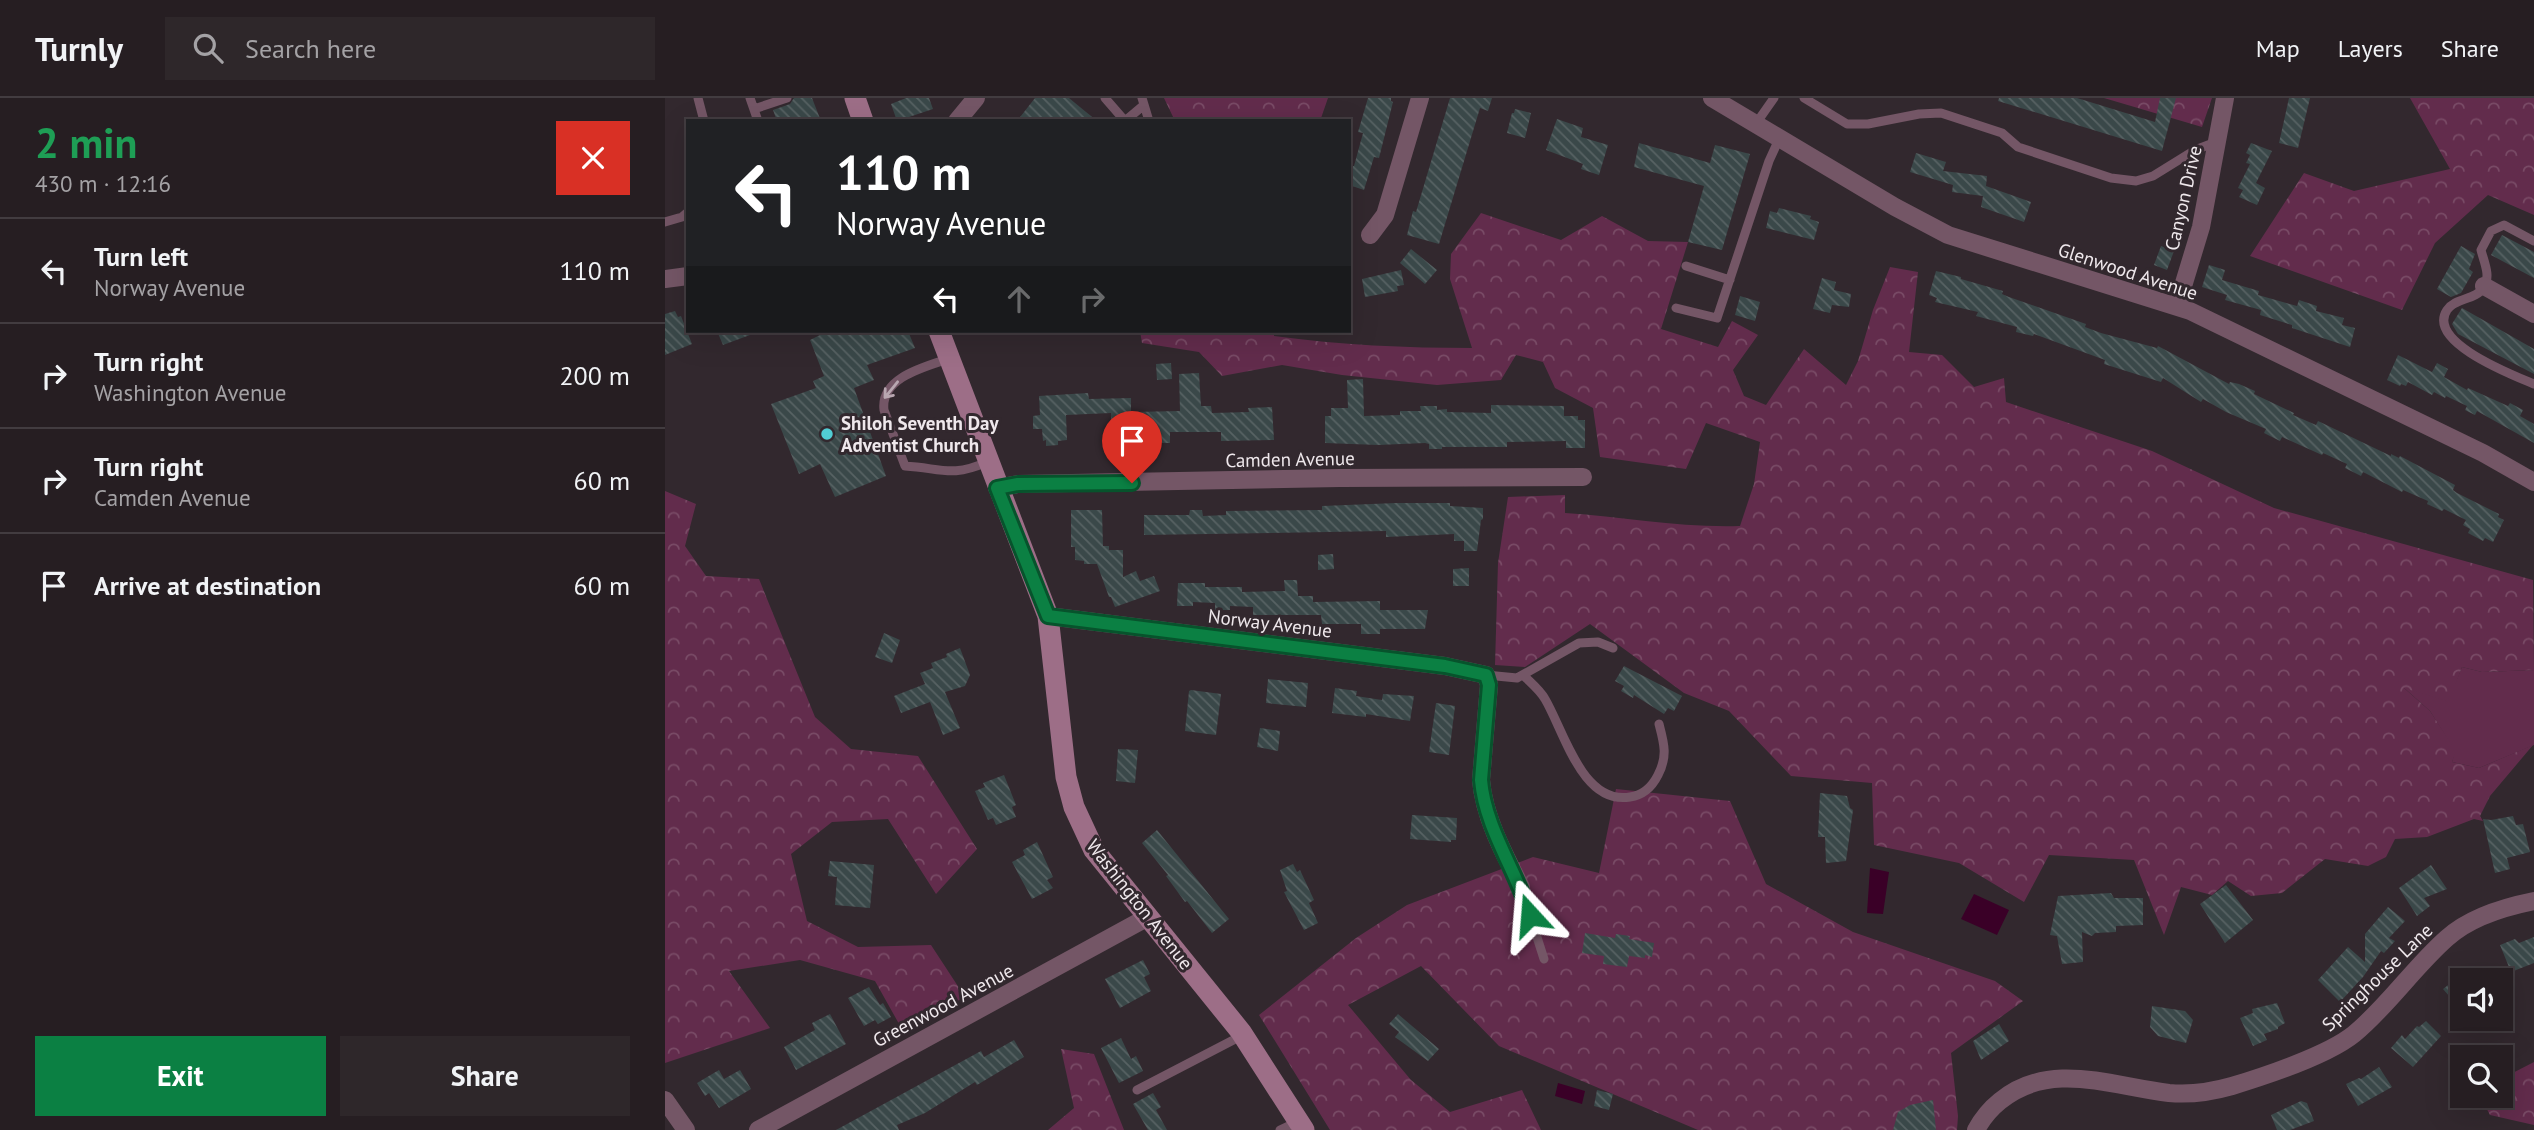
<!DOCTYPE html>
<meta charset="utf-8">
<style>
:root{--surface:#261e22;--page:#2e272a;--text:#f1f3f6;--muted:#a4a2a5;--line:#423c40;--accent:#0b8043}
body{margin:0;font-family:"PT Sans",sans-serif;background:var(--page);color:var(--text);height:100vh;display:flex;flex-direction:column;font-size:26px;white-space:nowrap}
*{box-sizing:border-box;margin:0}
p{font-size:23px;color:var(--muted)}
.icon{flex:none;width:38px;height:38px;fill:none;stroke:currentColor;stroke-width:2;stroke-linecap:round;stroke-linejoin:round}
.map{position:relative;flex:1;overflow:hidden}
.drawer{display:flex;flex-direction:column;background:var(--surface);width:665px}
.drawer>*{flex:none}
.banner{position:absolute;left:21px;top:21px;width:665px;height:214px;border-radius:0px;box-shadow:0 7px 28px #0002,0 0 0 2px var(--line);background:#202124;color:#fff;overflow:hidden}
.fabs{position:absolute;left:1785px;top:870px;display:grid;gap:14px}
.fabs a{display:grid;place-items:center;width:63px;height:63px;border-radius:0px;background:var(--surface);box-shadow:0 7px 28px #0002,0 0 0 2px var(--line);font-size:35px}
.pin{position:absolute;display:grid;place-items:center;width:60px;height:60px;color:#fff;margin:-72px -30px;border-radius:50% 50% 50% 0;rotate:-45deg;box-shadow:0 0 7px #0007}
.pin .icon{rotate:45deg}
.me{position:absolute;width:77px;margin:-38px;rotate:341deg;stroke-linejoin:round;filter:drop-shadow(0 0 5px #0008)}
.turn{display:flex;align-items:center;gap:24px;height:147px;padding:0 35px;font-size:32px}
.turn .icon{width:91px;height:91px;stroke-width:2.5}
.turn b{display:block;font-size:49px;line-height:60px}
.lanes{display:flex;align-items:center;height:66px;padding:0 35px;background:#0003;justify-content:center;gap:35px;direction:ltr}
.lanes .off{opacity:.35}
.round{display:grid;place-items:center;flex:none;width:74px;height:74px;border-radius:0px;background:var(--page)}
.headline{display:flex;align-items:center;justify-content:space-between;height:119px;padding:0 35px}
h1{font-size:42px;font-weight:800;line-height:52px;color:#1e9e55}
.button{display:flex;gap:14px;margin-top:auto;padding:14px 35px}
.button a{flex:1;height:80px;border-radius:0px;background:var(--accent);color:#fff;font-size:28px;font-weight:800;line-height:80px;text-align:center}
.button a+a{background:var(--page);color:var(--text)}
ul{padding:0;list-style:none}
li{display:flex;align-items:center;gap:21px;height:105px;padding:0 35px;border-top:2px solid var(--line)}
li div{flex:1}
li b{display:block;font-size:26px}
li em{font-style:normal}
header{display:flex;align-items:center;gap:42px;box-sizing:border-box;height:98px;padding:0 35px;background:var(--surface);border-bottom:2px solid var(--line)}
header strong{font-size:33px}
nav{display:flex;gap:38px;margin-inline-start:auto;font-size:24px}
.search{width:490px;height:63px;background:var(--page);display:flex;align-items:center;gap:18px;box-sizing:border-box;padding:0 24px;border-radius:0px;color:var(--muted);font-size:26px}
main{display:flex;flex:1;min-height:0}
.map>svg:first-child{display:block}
.grass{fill:#622c4c}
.forest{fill:url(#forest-crowns)}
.water{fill:#3a0027}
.building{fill:url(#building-back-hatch)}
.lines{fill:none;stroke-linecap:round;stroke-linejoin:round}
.lane{stroke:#745666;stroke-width:9}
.street{stroke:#745666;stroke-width:18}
.secondary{stroke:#9d6e87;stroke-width:21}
.oneway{stroke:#b8a6b0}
.route-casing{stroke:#07532c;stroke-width:18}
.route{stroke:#0b8043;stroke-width:12}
.poi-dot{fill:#51ccd3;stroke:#32282e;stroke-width:2.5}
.labels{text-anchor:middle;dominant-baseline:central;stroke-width:6;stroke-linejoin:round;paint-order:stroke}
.street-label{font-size:19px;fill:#efe8ec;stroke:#32282e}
.poi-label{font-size:19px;font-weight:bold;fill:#efe8ec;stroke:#32282e;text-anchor:start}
</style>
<header>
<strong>Turnly</strong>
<div class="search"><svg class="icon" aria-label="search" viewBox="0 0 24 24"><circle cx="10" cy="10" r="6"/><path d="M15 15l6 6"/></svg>Search here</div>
<nav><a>Map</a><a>Layers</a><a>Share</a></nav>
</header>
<main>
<section class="drawer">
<div class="headline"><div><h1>2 min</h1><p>430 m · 12:16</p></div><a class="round" style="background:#d93025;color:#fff"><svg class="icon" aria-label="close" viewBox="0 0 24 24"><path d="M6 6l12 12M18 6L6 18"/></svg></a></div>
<ul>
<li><svg class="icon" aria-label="left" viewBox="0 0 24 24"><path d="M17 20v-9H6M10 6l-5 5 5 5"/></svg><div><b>Turn left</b><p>Norway Avenue</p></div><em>110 m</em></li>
<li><svg class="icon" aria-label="right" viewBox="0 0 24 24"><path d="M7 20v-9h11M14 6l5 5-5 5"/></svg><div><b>Turn right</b><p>Washington Avenue</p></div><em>200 m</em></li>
<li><svg class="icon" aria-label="right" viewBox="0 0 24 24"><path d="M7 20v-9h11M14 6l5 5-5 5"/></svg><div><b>Turn right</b><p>Camden Avenue</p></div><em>60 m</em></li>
<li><svg class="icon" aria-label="arrive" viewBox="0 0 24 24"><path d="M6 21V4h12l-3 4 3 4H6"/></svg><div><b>Arrive at destination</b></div><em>60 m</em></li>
</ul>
<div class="button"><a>Exit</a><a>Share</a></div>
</section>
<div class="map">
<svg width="1869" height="1032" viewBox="0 0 1869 1032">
<defs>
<pattern id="forest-crowns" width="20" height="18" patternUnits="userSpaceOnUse" patternTransform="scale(1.75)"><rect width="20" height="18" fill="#622c4c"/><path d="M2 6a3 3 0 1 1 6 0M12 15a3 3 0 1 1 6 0" fill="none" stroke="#794b66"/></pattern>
<pattern id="building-back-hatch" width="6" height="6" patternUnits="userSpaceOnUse" patternTransform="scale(1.75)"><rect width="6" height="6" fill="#3a4849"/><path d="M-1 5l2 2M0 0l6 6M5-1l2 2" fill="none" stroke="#576263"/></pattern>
</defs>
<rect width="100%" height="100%" fill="#32282e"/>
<path class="grass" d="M1797,569L1817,574L1869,572V647L1814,670L1787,664L1790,653L1765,613L1738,589L1783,603Z"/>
<path class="forest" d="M499,0H663L655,23H510Z
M1439,0H1547L1537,29Z
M1745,0H1869V117L1823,97L1770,145L1737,212L1585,158L1639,75L1689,93L1785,71Z
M816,115L896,142L937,118L983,143L1023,144L996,231L1053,249L1067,223L1093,237L1068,272L1079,298L1101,307L1139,251L1181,287L1193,263L1208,212L1225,169L1253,174L1244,254L1277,257L1309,289L1339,280L1341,304L1487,353L1609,410L1868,482L1869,572L1817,574L1797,569L1784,604L1739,590L1765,613L1791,653L1787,664L1814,670L1868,647L1825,698L1815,718L1818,723L1809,721L1762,739L1730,741L1721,759L1703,768L1660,761L1617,795L1586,798L1563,783L1547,797L1516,789L1499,837L1469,762L1384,757L1359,804L1294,765L1209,747L1207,685L1126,678L1064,613L1019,595L925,526L860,569L830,567L833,465L843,399L900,397V415C959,419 1017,430 1075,428L1089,386L1095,344L1041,325L1021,371L935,359L928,310L890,290L878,264L851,257L836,282L772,287L677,277L617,267L557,278L534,254L477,245L475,233H609V238C675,247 741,250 807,250L785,181L786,156Z
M0,393L31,406L20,448L41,478L94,481L150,619L186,651L253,658L312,751L271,796L223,721L167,724L126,756L142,823L193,849L266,847L300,899L238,933L210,883L135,862L64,873L105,930L0,965Z
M951,691L1065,703L1101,786L1188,834L1330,883L1358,903L1286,955L1293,1018L1292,1032H1033L834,948L756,868L683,907L746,982L785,1014L857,992L876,1032H665L594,917L691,840L742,807L868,759L934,775Z
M396,951L429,956L459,1032H383L409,1010Z
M1869,964V1027L1825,1017L1815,998H1836V981Z"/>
<path class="water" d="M1205,770L1224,774L1218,816L1202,815Z
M1309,796L1344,812L1332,837L1296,821Z
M893,985L920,993L917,1006L890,998Z"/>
<path class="building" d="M129,0H147L156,23H112L108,12L125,6Z
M241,0H264L268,11L232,23L226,6Z
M370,0H404L432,23H352Z
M703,0H726V3L728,4L714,60L709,59L699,92L684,87V74L686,68H689L698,35L693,34Z
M785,0H827L823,13L815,10L774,146L742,137L748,113L751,114Z
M1334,0H1412L1490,24L1495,0H1511L1497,53L1333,3Z
M1624,0H1645L1633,50L1614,45Z
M850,11L866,15L860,40L842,35L847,15H849Z
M892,21L918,30L916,39L943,47L934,77L916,71L918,66L881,52Z
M974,45L1045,65L1050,47L1085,56L1057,152L1023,144L1039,88L969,69Z
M1586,45L1607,53L1591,85L1600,90L1592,107L1574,99L1578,92L1573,90L1585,66L1581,65L1585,57L1581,55Z
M1251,55L1281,64L1278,73L1322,78L1321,88L1366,104L1359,124L1316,109L1318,98L1287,94L1288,87L1245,74Z
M1114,110L1146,118L1145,121L1154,124L1149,142L1101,130L1105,113L1112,115Z
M1837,137L1869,154V180L1826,157Z
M1496,148L1509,153L1502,172L1489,167Z
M1796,148L1810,156L1804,171L1808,174L1796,195L1786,199L1772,191Z
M746,151L772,172L760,186L735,165Z
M1544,167L1560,172L1557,182L1594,193L1593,197L1632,208L1634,202L1652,208L1651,213L1679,220L1677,227L1690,230L1685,249L1627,230V227L1595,217L1596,212L1560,202L1562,197L1537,189Z
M736,172L739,187L732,188L733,193L700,199L697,181Z
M1271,173L1296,179V181L1338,193L1337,196L1344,199L1421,226L1420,229L1436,235L1492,250L1493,248L1564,286L1565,284L1574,286L1590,293L1589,296L1629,315L1628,317L1651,327L1653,323L1726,358V356L1734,360L1735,358L1790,387L1788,392L1792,395L1834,416L1833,419L1839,422L1828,444L1820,440L1818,443L1803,435L1805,431L1798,427L1801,422L1779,411L1777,413L1762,406L1763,403L1738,392L1737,394L1698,374L1696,378L1680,370L1682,366L1658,355L1657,357L1617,339L1615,343L1599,335L1601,331L1561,314L1538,301L1536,304L1498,280L1496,284L1439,266L1440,262L1369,236L1368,238L1351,234L1352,229L1311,218L1313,214L1270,204L1272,200L1264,197Z
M1157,180L1171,184L1169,192L1186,196L1184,209L1167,207L1165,215L1148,211Z
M1075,198L1095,204L1090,223L1070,217Z
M1797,210L1869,251V276L1793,236L1787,226Z
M10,213L13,219L16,218L27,246L0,257V216Z
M52,233H93V234L58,247Z
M154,233H243L250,250L202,267L209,282L189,290L221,378L170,399L155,366L134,376L106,306L151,290L148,283L159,278L145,242L155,237Z
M1733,257L1767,274L1772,265L1783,271L1779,279L1802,292L1803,290L1843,308L1845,305L1858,312L1855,318L1869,326V345L1812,313L1810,317L1800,312L1802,308L1781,298L1780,300L1769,294L1767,297L1743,284L1741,288L1736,286L1735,288L1722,282Z
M506,265L507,281L492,282L491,266Z
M534,275L536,308H546L547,315L584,314L583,310L607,309L609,342L556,343V334H505V345H447L446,315L401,317L402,342L393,343V347L381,348V342L378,343L377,331H368V318L375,317L374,298L423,295L424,301L466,300V314L515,313L514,276Z
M698,281L699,318L735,317V313H756L755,308H772V312L782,311V314L826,315V307L899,308V318H913V322H920V350H901V343L842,344V349H777V351H764V346L760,345L713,347L660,345V318H666V310H683L682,282Z
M731,405H785V408L818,410V421L816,422L812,453H799V443H789V436L721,439V433L479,437V417H524L525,412H537L538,418L561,417V413L657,412V408Z
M406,412H437L438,448H444V452H458V479L471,473L475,483L489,478L495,493L450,509L446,499H444L432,466H419V463L410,462V449H406Z
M668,456L669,471L653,472V457Z
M804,470V488H788V471Z
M619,482H632L633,498H648V504L715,503V512H763L760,531H715V536H696V526H657L656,517H588V509L565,508V512H550V505L528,504V508H512L513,485H540V489H577V494L620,493Z
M219,535L235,542L227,565L210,559Z
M295,550L305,577L300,588L280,594L295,630L278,637L265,604L236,615L229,598L260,586L255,575L268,570L266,565L282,559L281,556Z
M959,568L1017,598L1009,613L1003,610L999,616L969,597L968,600L956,593L959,588L950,583Z
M603,581L643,585L641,609L601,605Z
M670,590L692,593L691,598L717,602L718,596L749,598L745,623L701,616V619L667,615Z
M526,592L556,596L551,637L520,633L524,593Z
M771,605L790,608L784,657L764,654Z
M595,630L615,633L613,653L592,649Z
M453,651L473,652L470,685L451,683Z
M339,677L351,707L347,709L351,719L331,727L328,720L323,722L310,693L320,689L318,685Z
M1155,695L1182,698L1185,710L1188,712L1181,763L1161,765L1160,739H1153Z
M747,717L792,720L791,742H786V744L745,741Z
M1848,718L1851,727L1858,726L1865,754L1842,760L1845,771L1830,775L1818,721L1826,722Z
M492,732L564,821L547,835L522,803L520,804L501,778L503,777L477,745Z
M372,744L388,779L382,782L388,790L367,801L347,764L360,757L358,752Z
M165,763L209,767L205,810L170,807L172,779L163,778Z
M628,766L632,774L635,772L649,802L644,805L653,825L639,832L619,794L622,793L615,772Z
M1766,767L1782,791L1759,800L1765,808L1752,818L1734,790Z
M1561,787L1588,822L1560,845L1535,806Z
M1446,795L1449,800H1478V827L1451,828V834L1430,835L1427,838L1417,834L1418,864L1397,866L1392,838L1385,837L1393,798Z
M1723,809L1740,823L1724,840L1730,843L1719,855L1716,853L1698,879L1675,904L1653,882L1683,849L1700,864V836Z
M920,835L950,840L951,836L965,838L964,841L989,845L987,859L980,857V860L964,858L962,869L938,866L939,858L917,855Z
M1869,839V865L1846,874L1835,847L1850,841L1854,845Z
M478,862L485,876L479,879L486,893L455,910L440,881Z
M1791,881L1797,890V913L1778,891Z
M204,889L215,907L218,905L226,919L213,926L210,922L199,928L183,900Z
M1612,905L1620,925L1613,929V931L1599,936L1602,942L1588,948L1575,920L1588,915L1587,911Z
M1487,908L1520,913L1528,922L1521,945L1493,938L1485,929Z
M165,916L181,946L131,972L119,949L150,932L147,925Z
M733,916L774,951L763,963L730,939L734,934L724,926Z
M1761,923L1776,938L1748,969L1726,950L1737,937L1740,941L1752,928L1754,929Z
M1334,926L1344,943L1316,962L1308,943Z
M456,940L466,961L471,958L478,973L454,985L436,950Z
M349,942L359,959L312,987L310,984L260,1015L232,1027L234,1032H171L316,953L319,959Z
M1714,969L1727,989L1693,1008L1681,986L1694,980L1696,981Z
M54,972L59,981L75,972L86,991L54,1010L44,995L40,998L32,985Z
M932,992L948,996L944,1012L929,1008Z
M488,995L496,1009L491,1012L502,1032H483L468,1006Z
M1268,1002L1271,1032H1228L1233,1014L1245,1007Z
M1636,1003L1642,1005L1649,1023L1625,1032H1612L1606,1017Z"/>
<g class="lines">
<path class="lane" d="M33,0L39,23
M85,0L93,23
M440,0L460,23
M477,0L484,23
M1139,0L1182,26H1203L1254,16L1276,15L1337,35L1353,49L1446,80L1471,83L1488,78L1530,52L1551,44
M89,11L122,0
M460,23L479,7
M1090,27L1109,0
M0,124L17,119L23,114
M1869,143L1839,127L1826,133L1816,152C1819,164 1826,178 1819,189C1810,203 1791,199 1782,212C1761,244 1848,277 1869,286
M1021,168L1065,182
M1011,210L1052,220L1104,63L1114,41
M283,261C259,269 215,280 219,312L240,368C276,370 286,380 322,364
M821,577L852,580L914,545L933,544L948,550
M858,577C866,585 875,592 880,601C899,633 917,707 965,699C979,697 987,689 993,677C1003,658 999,645 994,626
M856,789L879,861
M472,992L578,937
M615,1032L632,1024"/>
<path class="street" d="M1047,0L1230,109L1283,137L1525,213L1818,355L1869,384
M292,23L311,0
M705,137L720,117L755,0
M0,181L23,178
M1819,188L1869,216
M1512,208L1536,129L1560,0
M332,390L353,386L675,380L918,379
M383,518L780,568L821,577L824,587L816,682C819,719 839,756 856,789
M0,1002L21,1032
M93,1032L483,819
M1311,1032C1317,1021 1325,1011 1335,1003C1385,962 1445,988 1504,995C1525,997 1546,994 1567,988C1600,978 1663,957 1689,936C1723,908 1749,869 1782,840C1805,819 1839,809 1869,803"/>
<path class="secondary" d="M190,0L198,23
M274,233L383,518L401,679L409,709L429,752L576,934L639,1032"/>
</g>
<defs><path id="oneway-shaft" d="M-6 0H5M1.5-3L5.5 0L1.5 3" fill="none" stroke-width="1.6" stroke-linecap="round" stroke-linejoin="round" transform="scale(1.75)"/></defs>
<use class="oneway" href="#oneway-shaft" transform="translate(226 292) rotate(129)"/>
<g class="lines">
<defs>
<path id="route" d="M467,385L353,386L332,390L383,518L780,568L821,577L824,587L816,682C820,730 851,772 865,817"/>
</defs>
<use href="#route" class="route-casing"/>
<use href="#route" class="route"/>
</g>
<circle class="poi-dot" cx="162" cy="336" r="7"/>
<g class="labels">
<g class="street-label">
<text transform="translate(1518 100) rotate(-77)">Canyon Drive</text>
<text transform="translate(1463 173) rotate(18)">Glenwood Avenue</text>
<text transform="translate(625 361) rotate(-1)">Camden Avenue</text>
<text transform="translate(605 525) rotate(7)">Norway Avenue</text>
<text transform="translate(475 806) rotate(52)">Washington Avenue</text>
<text transform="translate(1712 879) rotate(-44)">Springhouse Lane</text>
<text transform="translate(278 907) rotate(-28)">Greenwood Avenue</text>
</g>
<g class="poi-label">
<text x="176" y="325">Shiloh Seventh Day<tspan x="176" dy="22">Adventist Church</tspan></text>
</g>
</g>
</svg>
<div class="fabs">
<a><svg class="icon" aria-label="sound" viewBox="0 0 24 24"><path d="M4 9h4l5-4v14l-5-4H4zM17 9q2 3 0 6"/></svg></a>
<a><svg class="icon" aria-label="search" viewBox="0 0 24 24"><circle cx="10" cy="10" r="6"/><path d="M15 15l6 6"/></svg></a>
</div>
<div class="pin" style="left:467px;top:385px;background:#d93025"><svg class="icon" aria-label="arrive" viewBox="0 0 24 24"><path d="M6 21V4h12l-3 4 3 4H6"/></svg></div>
<svg class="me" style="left:865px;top:817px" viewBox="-20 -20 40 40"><path d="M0-17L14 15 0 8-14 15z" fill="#0b8043" stroke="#fff" stroke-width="4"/></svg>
<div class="banner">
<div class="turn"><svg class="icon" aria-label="left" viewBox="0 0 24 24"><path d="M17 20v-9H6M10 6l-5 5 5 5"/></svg><div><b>110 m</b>Norway Avenue</div></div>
<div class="lanes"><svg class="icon" aria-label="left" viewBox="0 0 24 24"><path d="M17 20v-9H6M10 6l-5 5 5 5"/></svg><svg class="icon off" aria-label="ahead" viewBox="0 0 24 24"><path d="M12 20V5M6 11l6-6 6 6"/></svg><svg class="icon off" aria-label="right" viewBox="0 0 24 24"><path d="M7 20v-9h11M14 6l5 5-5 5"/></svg></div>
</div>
</div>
</main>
